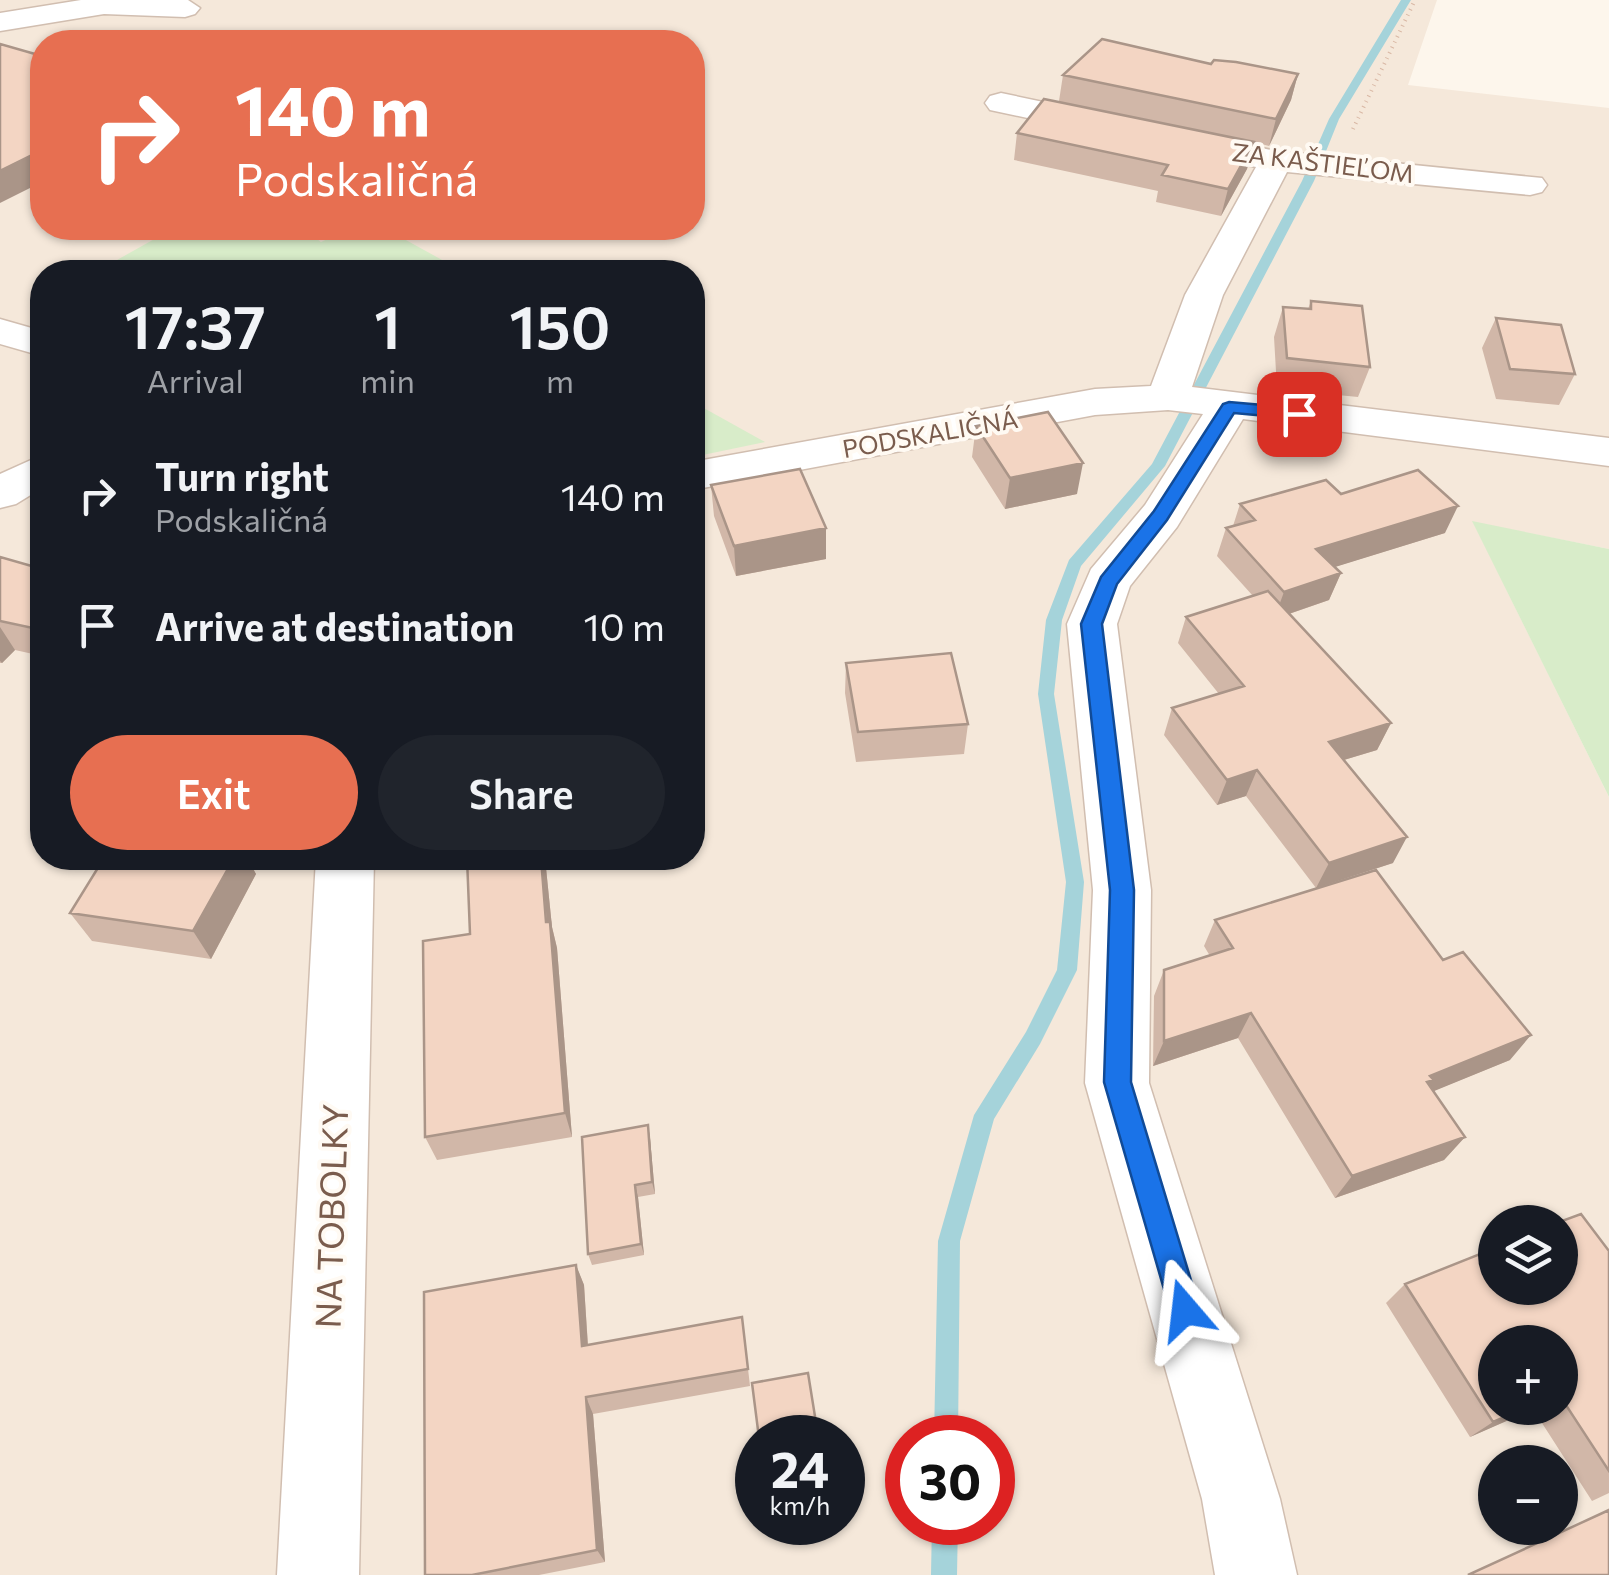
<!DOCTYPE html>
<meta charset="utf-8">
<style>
:root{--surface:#171b24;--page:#20242c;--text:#f1f3f6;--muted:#9ea1a6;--accent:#e76f51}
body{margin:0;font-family:Commissioner,sans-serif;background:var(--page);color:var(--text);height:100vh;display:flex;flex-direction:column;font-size:38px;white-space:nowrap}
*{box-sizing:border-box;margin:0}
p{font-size:32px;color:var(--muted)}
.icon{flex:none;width:55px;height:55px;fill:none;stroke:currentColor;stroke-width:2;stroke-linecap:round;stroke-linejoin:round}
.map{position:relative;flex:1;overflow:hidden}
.details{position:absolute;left:30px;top:260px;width:675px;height:610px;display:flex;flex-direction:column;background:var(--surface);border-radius:40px;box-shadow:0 2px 8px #0004}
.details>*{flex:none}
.guide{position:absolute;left:30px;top:30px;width:675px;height:210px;border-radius:40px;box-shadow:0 2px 8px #0004;background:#e76f51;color:#fff;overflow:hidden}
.fabs{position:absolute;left:1478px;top:1205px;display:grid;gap:20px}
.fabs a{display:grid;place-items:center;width:100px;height:100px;border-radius:50%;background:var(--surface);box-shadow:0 2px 8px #0004;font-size:50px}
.speed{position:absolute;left:735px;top:1415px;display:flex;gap:20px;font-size:50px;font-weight:700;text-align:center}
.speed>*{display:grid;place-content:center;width:130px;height:130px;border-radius:50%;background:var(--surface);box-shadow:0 2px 8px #0004;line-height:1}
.speed small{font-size:25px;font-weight:400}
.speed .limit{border:15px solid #d22;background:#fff;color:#111}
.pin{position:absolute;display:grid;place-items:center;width:85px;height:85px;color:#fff;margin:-42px;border-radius:20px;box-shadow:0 5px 15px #0006}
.me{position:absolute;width:110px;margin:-55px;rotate:343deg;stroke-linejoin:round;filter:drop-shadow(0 0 8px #0008)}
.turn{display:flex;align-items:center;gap:35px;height:210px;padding:0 40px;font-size:45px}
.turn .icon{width:130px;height:130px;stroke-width:2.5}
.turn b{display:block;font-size:70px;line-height:85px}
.eta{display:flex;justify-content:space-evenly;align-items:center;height:170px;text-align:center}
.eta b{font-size:60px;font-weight:600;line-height:70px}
.action{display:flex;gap:20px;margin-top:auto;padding:20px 40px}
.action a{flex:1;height:115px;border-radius:60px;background:var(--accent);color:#fff;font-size:40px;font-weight:600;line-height:115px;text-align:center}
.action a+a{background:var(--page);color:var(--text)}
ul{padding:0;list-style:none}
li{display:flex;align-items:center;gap:30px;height:130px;padding:0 40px}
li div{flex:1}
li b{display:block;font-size:38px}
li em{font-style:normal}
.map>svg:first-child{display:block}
.residential{fill:#f5e8da;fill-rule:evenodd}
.green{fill:#d8ecc9}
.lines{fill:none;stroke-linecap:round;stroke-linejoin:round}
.stream{fill:#a5d3da;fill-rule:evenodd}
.minor-casing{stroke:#d1beb0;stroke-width:3}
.path{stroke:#d9b8a5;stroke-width:4;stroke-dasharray:1 5;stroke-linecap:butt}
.minor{fill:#fff;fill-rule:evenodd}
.wall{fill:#d1b7a8;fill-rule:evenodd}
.shaded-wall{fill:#aa9588}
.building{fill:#f3d5c3;stroke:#aa9588;stroke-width:2.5}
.route{fill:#1a73e8;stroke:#114b97;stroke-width:2.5}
.labels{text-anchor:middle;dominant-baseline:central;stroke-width:8;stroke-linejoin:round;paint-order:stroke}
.far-street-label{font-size:25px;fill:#7a5c4d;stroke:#fffaf3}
.near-street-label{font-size:35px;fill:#7a5c4d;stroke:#fffaf3}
</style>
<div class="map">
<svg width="1609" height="1575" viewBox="0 0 1609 1575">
<rect width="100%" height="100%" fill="#fdf6ec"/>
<path class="residential" d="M0,0H1437L1408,85L1609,108V549L1473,522L1609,797V1575H0ZM42,42H692V228H42ZM42,272H692V858H42ZM1495,1222H1560V1288H1495ZM1495,1342H1560V1408H1495ZM758,1438H842V1522H758ZM908,1438H992V1522H908ZM1495,1462H1560V1528H1495Z"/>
<path class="green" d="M174,228H302L321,242L351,228H384L464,272H134L140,268L117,260Z
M692,402H693L765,442L693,457Z
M1472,521L1609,549V797Z"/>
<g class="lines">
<path class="stream" d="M1401,0H1411L1339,119L1314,181L1165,466L1081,566L1062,620L1054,694L1084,882L1077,970L1040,1044L994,1119L960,1241L958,1438H934L938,1241L974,1115L1026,1032L1057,970L1066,882L1038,694L1046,620L1069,560L1152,464L1302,181L1329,119Z
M932,1522H958L957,1575H931Z"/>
<defs>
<path id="minor" d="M81,0H188L200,8L195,14L185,17L104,14L0,31V13Z
M1001,93L1276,151L1542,178L1547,185L1542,192L1530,195L1287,172L1223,295L1192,387L1609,438V466L1243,419L1177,527L1130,586L1117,624L1151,890L1149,1083L1280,1499L1297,1575H1215L1202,1499L1085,1083L1093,890L1067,624L1091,569L1145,505L1203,414L1168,410L1095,415L692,490V462L1095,389L1151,386L1185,295L1256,167L990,110L985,103L990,96Z
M0,319L42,331V356L0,344Z
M42,455V488L16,504L0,508V474Z
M316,858H374L359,1575H277Z"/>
</defs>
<use href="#minor" class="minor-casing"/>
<path class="path" d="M1353,129L1415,0"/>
<use href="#minor" class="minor"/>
</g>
<path class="wall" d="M1211,64L1298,74L1291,100L1269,146L1254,142L1247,169L1221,216L1156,202L1158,191L1014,160L1017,133L1059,101L1063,75Z
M1311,301L1370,367L1358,397L1277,389L1274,337L1283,307L1308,309Z
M1496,318L1575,374L1559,405L1496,399L1482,348Z
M976,426L1077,494L1005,509L972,457Z
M711,485L826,559L736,576L714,516Z
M1341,494L1445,533L1334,567L1341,573L1329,600L1289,614L1391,723L1377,750L1344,760L1393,863L1316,888L1246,796L1217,805L1164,735L1172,708L1219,694L1178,643L1186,617L1253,596L1217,556L1226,528L1233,526L1240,504Z
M0,557L42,569V656L15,650L2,663H0Z
M846,663L968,724L964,754L856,762L845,693Z
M104,858H247L256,874L211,959L92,941L70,913Z
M431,858H545L552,927L557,948L572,1137L437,1160L425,1137L470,934L467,862L435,868Z
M1215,920L1510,1060L1433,1091L1465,1137L1444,1160L1335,1198L1238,1038L1153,1066L1154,996L1164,970L1210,956L1204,946Z
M648,1125L650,1138L655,1194L638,1197L644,1255L592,1265L588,1254Z
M1609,1251V1493L1592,1501L1533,1409L1470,1437L1386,1303L1405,1284ZM1560,1342V1408H1495Z
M576,1265L584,1285L588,1345L742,1317L750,1386L593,1414L605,1562L539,1575H425Z"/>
<path class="shaded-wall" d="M1298,74L1291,100L1269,146L1276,119Z
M1254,142L1247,169L1221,216L1228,189Z
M42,150V182L0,203V171Z
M1083,463L1077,494L1005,509L1010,478Z
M1458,506L1445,533L1306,576L1316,549Z
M826,528V559L736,576L734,546Z
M1341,573L1329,600L1274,619L1284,592Z
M0,627L15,650L2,663L0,661Z
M1391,723L1377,750L1317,768L1329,742Z
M1257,770L1246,796L1217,805L1227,780Z
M1407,837L1393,863L1316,888L1329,863Z
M234,858H247L256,874L211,959L193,931Z
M431,858H474L475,861L435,868Z
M541,858H545L552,927L557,948L572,1137L565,1113Z
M1251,1013L1238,1038L1153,1066L1164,1041Z
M1531,1035L1510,1060L1422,1096L1430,1076Z
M648,1125L650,1138L655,1194L652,1182Z
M1465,1137L1444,1160L1335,1198L1352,1176Z
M635,1185L638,1197L644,1255L641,1244Z
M576,1265L584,1285L589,1364L582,1346Z
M586,1397L593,1414L605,1562L597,1550Z
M1526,1408H1536L1470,1437L1493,1422Z"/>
<path class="building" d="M1102,39L1211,64L1214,60L1236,62L1298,74L1276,119L1063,75Z
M0,44L42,56V150L0,171Z
M1044,99L1254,142L1228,189L1162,175L1168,165L1017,133Z
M1311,301L1362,306L1370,367L1287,358L1283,307L1311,309Z
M1496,318L1561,325L1575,374L1510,369Z
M1048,412L1083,463L1010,478L976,426Z
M800,469L826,528L734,546L711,485Z
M1418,470L1458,506L1316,549L1341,573L1284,592L1226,528L1255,520L1240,504L1326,480L1341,494Z
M0,557L42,569V630L0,621Z
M1268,591L1391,723L1329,742L1407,837L1329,863L1257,770L1227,780L1172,708L1244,686L1186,617Z
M951,653L968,724L858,732L846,663Z
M104,858H234L193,931L70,913Z
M467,858H541L546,922H550L565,1113L425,1137L423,941L470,934Z
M1376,870L1443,960L1463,952L1531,1035L1430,1076L1434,1080L1427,1082L1465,1137L1352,1176L1251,1013L1164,1041V970L1233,948L1215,920Z
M648,1125L652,1182L635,1185L641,1244L588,1254L582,1137Z
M1581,1214L1609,1251V1471L1560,1396V1342H1495V1408H1526L1493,1422L1405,1284L1495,1248V1288H1560L1559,1222Z
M576,1265L582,1346L742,1317L748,1369L586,1397L597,1550L472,1575H425L424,1292Z
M808,1373L818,1435L804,1438H759L752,1383Z
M1609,1510V1575H1468Z"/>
<path class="route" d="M1229,402L1299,408L1308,414L1299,419L1234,413L1167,520L1117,584L1102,624L1134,890L1131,1082L1200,1310L1195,1320L1185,1324L1174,1320L1170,1310L1104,1082L1110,890L1081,624L1101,577L1154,511L1223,404Z"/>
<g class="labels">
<g class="far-street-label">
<text transform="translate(1323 162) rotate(7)">ZA KAŠTIEĽOM</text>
<text transform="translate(930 433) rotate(-10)">PODSKALIČNÁ</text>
</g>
<g class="near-street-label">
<text transform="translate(330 1216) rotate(-88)">NA TOBOLKY</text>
</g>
</g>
</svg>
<div class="fabs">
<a><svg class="icon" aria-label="layers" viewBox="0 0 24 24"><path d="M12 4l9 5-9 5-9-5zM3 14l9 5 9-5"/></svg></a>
<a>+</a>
<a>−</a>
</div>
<div class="speed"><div>24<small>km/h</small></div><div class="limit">30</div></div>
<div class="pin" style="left:1299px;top:414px;background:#d93025"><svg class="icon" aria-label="arrive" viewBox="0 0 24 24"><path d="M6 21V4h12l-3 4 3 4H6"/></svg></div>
<svg class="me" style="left:1185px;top:1310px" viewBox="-20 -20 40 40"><path d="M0-17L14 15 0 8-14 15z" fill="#1a73e8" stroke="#fff" stroke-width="4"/></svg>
<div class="guide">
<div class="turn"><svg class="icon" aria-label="right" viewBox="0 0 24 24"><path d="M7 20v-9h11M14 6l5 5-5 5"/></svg><div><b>140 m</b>Podskaličná</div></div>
</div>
<section class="details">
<div class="eta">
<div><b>17:37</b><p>Arrival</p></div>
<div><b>1</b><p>min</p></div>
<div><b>150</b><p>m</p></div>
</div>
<ul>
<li><svg class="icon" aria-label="right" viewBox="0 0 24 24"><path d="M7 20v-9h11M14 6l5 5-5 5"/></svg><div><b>Turn right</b><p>Podskaličná</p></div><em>140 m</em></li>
<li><svg class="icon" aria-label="arrive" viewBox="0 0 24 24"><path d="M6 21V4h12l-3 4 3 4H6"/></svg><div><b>Arrive at destination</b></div><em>10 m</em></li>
</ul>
<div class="action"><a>Exit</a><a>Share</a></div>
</section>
</div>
